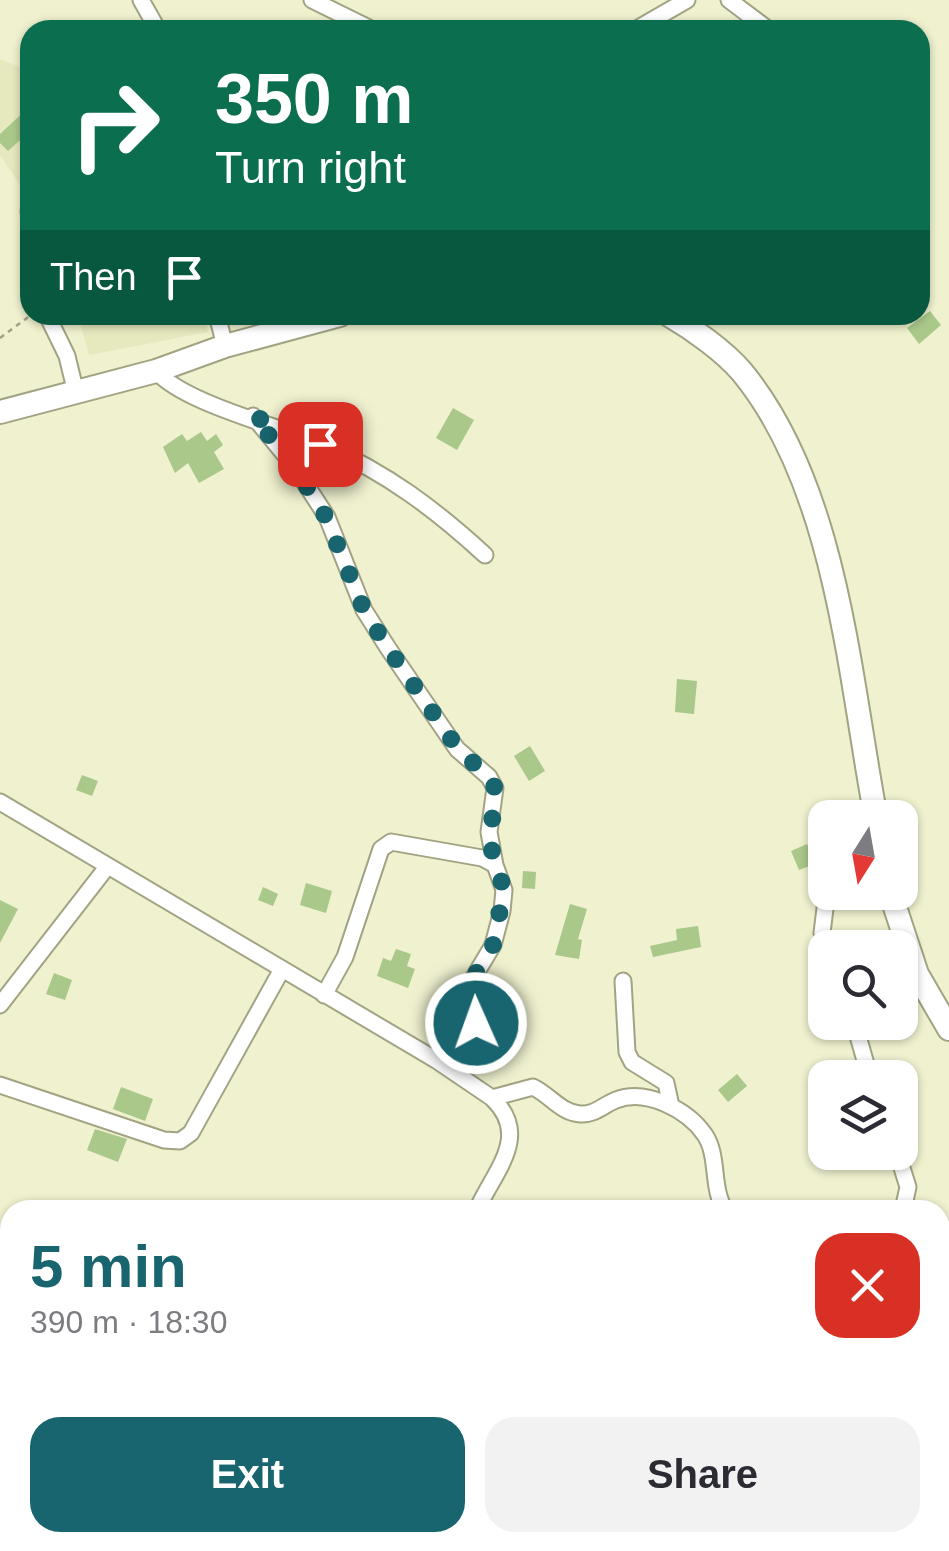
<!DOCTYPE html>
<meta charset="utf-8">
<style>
:root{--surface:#fff;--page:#f2f2f3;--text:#2b2b33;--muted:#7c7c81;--accent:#19656f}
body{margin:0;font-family:Arial,sans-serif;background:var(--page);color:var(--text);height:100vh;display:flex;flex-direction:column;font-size:38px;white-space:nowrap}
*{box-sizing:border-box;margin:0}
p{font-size:32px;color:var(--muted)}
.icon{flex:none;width:55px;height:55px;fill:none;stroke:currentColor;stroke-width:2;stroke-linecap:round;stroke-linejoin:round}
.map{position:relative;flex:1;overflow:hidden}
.drawer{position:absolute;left:0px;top:1200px;width:950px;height:352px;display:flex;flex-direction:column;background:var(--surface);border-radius:30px 30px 0 0;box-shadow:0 2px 8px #0004}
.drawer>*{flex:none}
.hud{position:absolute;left:20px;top:20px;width:910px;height:305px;border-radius:30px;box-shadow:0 2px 8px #0004;background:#0b6e4f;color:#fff;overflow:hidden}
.needle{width:65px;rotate:191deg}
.controls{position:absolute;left:808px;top:800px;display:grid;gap:20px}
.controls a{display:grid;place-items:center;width:110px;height:110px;border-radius:20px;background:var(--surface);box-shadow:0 2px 8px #0004;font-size:50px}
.pin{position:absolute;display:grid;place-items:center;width:85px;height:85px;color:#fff;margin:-42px;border-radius:20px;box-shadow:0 5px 15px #0006}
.me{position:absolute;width:110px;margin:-55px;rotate:358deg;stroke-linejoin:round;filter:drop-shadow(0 0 8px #0008)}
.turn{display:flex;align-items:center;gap:35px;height:210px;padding:0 30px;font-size:45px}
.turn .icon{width:130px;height:130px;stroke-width:2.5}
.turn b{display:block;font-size:70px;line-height:85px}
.then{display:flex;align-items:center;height:95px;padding:0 30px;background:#0003;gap:20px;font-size:38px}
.round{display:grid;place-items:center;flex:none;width:105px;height:105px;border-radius:30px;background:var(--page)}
.head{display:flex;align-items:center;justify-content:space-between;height:170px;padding:0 30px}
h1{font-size:60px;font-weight:800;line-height:75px;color:var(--accent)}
.cta{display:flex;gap:20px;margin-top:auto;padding:20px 30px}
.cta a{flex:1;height:115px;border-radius:30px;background:var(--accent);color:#fff;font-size:40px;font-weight:800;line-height:115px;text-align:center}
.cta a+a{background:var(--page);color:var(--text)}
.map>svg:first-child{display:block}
.built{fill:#e6e8be}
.building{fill:#a9c88a}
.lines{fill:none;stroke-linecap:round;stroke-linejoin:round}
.minor-casing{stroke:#a1a383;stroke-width:19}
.highway-casing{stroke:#a1a383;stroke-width:26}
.path{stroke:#a0a288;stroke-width:2.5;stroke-dasharray:5 5;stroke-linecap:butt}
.minor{stroke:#fff;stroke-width:15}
.highway{stroke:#fff;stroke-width:22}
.route{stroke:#19656f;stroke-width:18;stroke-dasharray:0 32.4}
</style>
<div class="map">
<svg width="949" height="1551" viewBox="0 0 949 1551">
<rect width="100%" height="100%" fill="#eff1cf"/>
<path class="built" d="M0,59L30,71V199L0,155Z
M78,315H203L208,332L89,355Z"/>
<path class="building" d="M30,106V131L8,151L0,143V134Z
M930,311L941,325L919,344L907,328Z
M453,408L474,420L457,450L436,438Z
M201,432L207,441L216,434L223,445L214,452L224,469L199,483L188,463L175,473L163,447L182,434L187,441Z
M677,679L697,681L694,714L675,712Z
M530,746L545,771L529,781L514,756Z
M82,775L98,781L92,796L76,790Z
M807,844L815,864L799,870L791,851Z
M523,871L536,872L535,889L522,888Z
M306,883L332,891L326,913L300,905Z
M263,887L278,894L273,906L258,900Z
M0,900L18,909L0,943Z
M570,904L587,909L578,939L582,940L579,959L555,955Z
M698,926L701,947L653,957L650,946L677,940L676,929Z
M396,949L411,954L407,966L415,969L408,988L377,976L383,958L391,961Z
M54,973L72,980L65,1000L46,994Z
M737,1074L747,1086L728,1102L718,1090Z
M121,1087L153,1099L145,1121L113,1109Z
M95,1129L127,1139L118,1162L87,1150Z"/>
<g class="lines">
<defs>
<path id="minor" d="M141,0L158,30
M312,0L373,30
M729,0L769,30
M635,30L687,0
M29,211L30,218
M47,315L67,356L75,389
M217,315L225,346
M156,371C185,404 280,426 325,446C387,473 436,510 485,555
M253,416L294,466L327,517L364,610L388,648L457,749L489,777L495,788L489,832L495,865
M0,802L436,1060L492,1098L533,1087C550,1095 561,1113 580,1114C595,1115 603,1105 616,1100C646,1088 688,1110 705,1135C719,1156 711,1188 725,1210
M825,948L822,933L827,892
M623,981L627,1052L632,1062L666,1083L671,1106
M324,995L345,957L381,849L391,842L482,858L495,865L504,890L502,911L493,945L471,982L476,1023L436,1060
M0,1005L107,867
M854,1022L870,1078
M0,1085L164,1140L180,1141L191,1133L281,971
M897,1152L908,1187L903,1210
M477,1210C494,1171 532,1136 492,1098
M0,1256L10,1261
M940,1270L949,1268
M940,1479L949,1491
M292,1551L298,1542
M866,1551L867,1542"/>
<path id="highway" d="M669,315C693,329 724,351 742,372C837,488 849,675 876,818
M0,412L156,371L225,346L340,315
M890,892L917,974L949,1029"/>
</defs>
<use href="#minor" class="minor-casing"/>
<use href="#highway" class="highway-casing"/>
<path class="path" d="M0,338L31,315
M0,1423L10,1436
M74,1542L83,1551"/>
<use href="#minor" class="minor"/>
<use href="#highway" class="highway"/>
</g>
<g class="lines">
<path class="route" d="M320,444L253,416L294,466L326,517L364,610L388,648L458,749L489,777L495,788L490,844L504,890L493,945L471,982L476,1023"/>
</g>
</svg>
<div class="controls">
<a><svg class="needle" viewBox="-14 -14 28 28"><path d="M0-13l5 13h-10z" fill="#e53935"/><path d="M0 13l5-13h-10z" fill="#7c7c81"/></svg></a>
<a><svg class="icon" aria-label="search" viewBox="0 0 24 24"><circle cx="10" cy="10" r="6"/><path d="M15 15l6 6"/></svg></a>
<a><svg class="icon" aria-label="layers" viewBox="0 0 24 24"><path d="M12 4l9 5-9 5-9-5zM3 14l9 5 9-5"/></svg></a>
</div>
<div class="pin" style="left:320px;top:444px;background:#d93025"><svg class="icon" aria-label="arrive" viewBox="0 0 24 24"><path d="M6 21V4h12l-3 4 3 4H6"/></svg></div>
<svg class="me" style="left:476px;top:1023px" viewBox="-20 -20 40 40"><circle r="17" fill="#19656f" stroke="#fff" stroke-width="3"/><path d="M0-11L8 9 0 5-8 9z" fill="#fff"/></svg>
<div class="hud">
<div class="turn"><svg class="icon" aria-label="right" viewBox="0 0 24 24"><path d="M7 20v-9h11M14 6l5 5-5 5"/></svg><div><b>350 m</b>Turn right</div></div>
<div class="then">Then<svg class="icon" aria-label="arrive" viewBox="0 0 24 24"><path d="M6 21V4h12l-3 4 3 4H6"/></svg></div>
</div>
<section class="drawer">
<div class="head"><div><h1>5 min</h1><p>390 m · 18:30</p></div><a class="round" style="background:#d93025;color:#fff"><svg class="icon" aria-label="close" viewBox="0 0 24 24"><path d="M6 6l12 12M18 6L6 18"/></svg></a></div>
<div class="cta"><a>Exit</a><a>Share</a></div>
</section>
</div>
